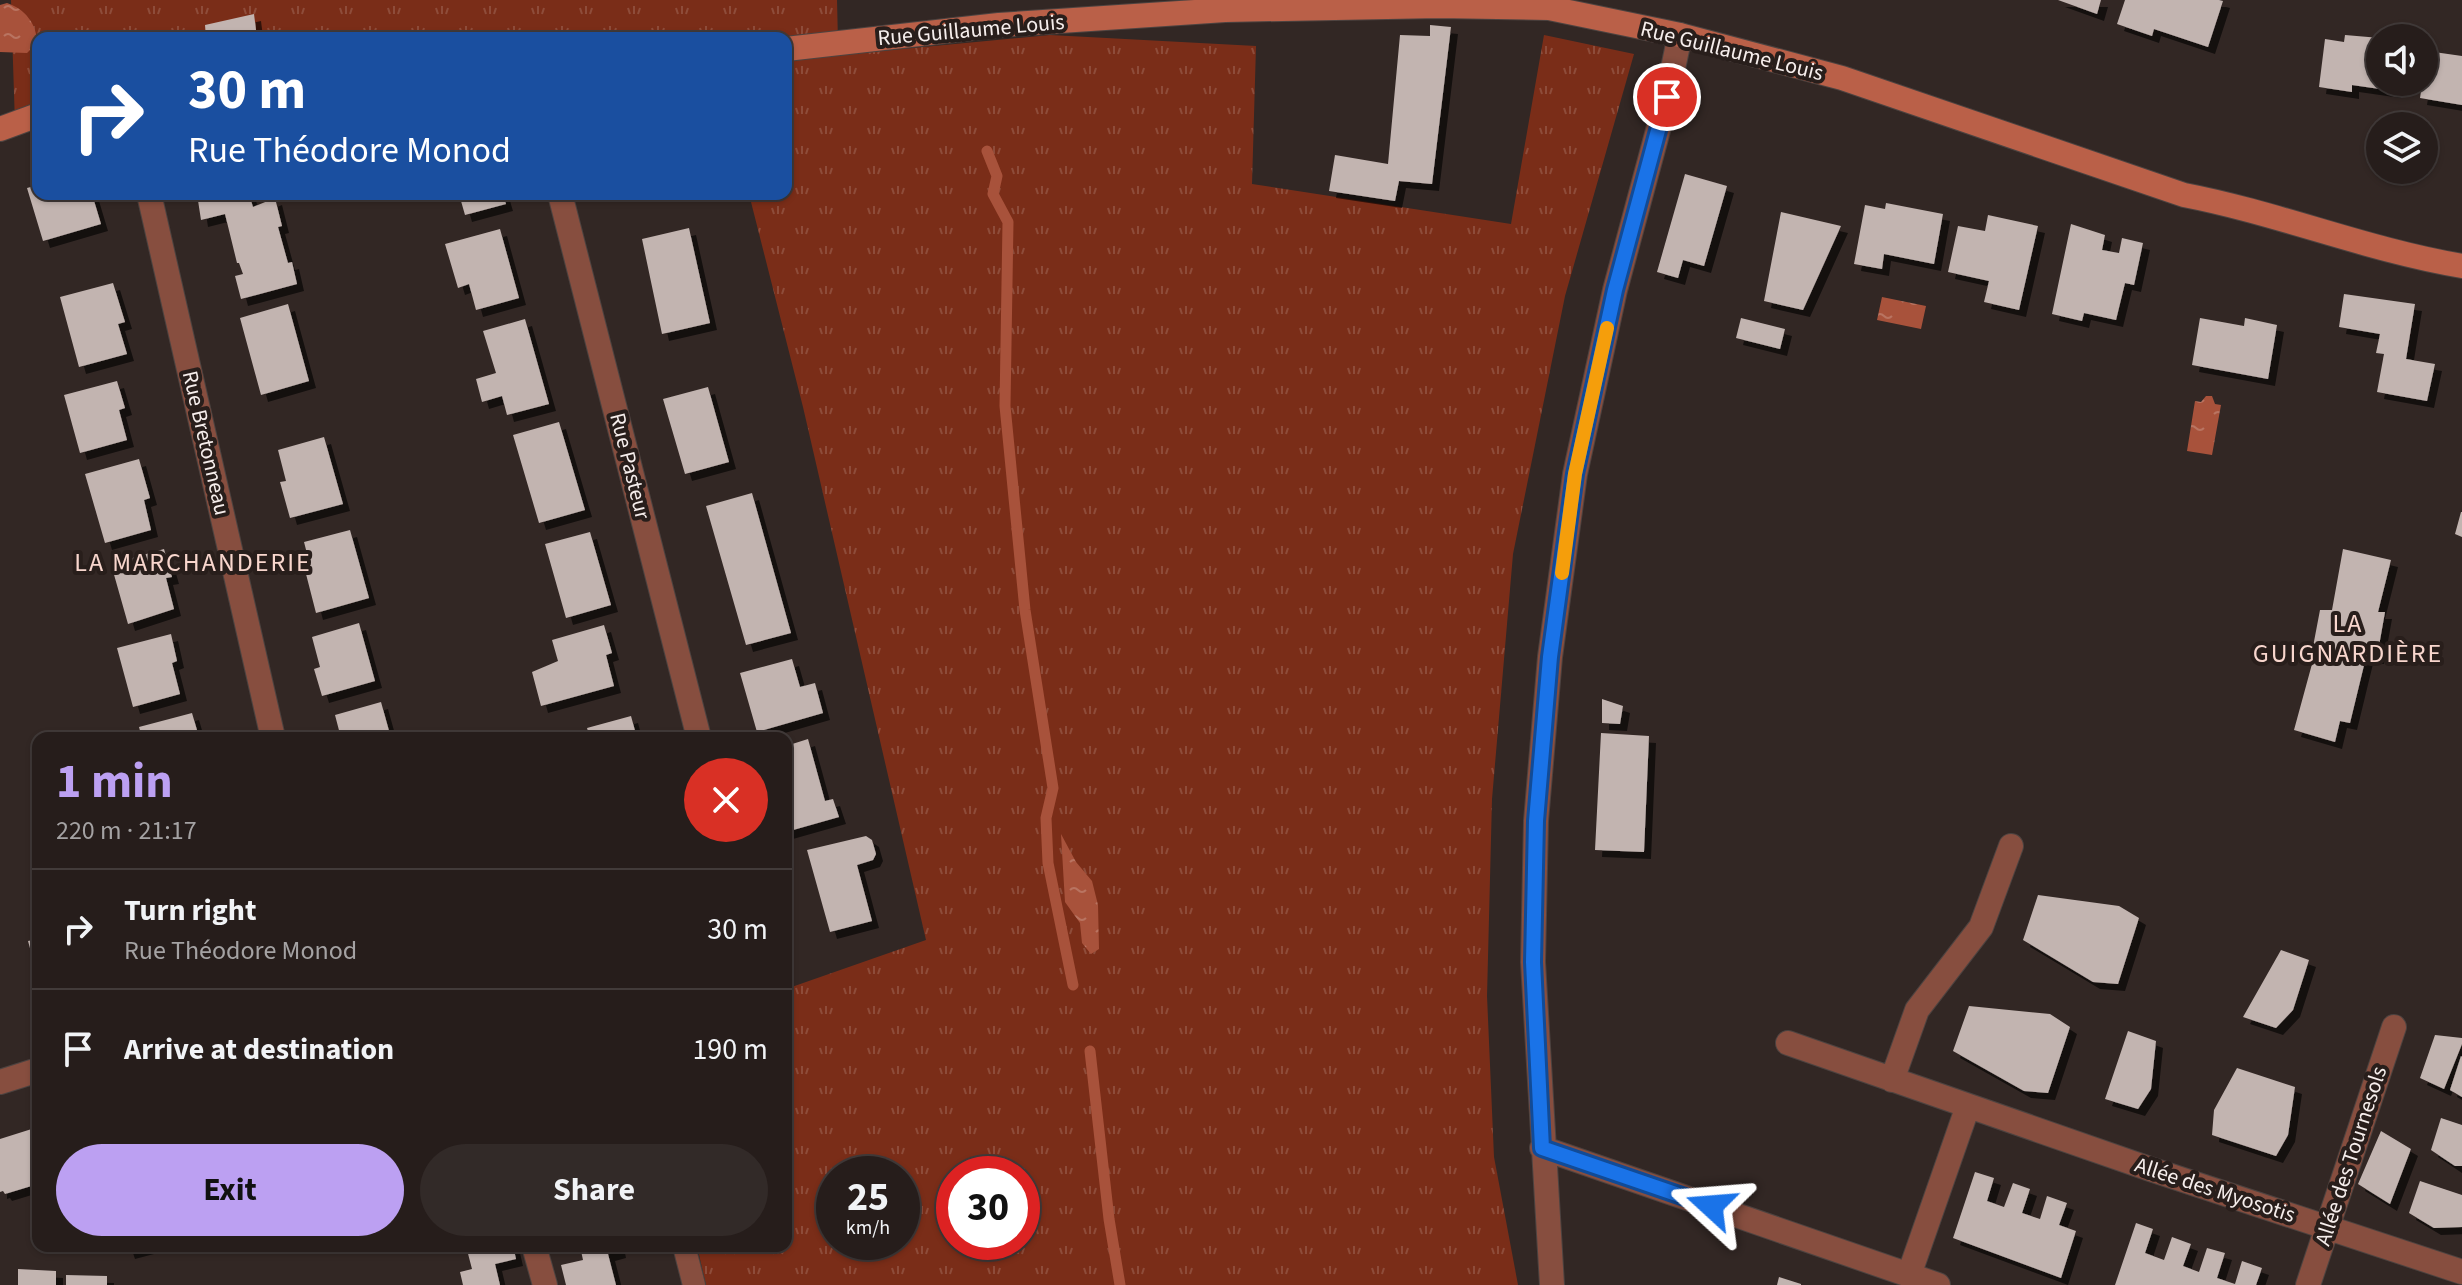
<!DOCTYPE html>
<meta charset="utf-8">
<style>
:root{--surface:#261d1b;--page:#322a28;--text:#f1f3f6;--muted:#a4a2a3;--line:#423b3a;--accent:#bca0f2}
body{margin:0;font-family:"Source Sans 3",sans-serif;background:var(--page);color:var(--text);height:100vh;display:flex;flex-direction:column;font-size:30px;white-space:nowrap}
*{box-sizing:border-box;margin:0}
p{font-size:26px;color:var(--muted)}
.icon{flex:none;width:44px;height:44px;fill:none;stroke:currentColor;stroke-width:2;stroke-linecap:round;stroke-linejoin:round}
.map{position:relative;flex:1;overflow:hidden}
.drawer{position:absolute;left:32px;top:732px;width:760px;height:520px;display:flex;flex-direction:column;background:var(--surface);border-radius:16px;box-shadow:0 2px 6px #0004,0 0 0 2px var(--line)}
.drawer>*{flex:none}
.guide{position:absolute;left:32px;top:32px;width:760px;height:168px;border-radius:16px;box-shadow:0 2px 6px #0004,0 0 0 2px var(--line);background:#1a4fa0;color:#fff;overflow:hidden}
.buttons{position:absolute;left:2366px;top:24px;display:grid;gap:16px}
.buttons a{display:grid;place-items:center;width:72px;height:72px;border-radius:50%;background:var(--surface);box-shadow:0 2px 6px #0004,0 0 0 2px var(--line);font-size:40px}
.speed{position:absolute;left:816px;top:1156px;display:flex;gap:16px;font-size:40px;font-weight:700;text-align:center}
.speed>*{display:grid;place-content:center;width:104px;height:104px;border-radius:50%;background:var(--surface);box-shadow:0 2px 6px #0004,0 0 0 2px var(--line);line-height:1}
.speed small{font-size:20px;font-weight:400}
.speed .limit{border:12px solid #d22;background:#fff;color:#111}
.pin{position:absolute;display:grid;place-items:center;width:68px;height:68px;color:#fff;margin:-34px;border:4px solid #fff;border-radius:50%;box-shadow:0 2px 8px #0007}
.me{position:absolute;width:88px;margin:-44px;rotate:289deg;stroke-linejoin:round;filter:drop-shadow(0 0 6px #0008)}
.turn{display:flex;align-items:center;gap:28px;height:168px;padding:0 24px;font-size:36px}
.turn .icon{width:104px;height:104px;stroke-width:2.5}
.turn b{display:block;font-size:56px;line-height:68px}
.round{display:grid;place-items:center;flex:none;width:84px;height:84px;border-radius:42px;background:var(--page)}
.headline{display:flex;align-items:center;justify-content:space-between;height:136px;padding:0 24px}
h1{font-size:48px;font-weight:700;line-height:60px;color:var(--accent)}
.cta{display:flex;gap:16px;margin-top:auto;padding:16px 24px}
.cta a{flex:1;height:92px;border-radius:48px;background:var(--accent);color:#111;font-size:32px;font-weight:700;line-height:92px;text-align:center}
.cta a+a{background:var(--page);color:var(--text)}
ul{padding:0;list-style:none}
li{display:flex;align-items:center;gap:24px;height:120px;padding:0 24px;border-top:2px solid var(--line)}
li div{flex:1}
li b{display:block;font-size:30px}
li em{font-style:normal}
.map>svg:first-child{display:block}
.park{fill:url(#park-tufts);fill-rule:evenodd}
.water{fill:url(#water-ripples)}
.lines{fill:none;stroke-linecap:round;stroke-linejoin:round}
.stream{stroke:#a8523b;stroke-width:11}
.building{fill:#c2b4b0;filter:url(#shadow)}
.lane-casing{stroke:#4d4340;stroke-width:24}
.street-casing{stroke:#4d4340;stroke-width:26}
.secondary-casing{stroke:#4d4340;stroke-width:26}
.lane{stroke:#874e3f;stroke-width:22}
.street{stroke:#874e3f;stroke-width:24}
.secondary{stroke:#ba6048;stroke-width:24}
.route-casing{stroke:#114b97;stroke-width:20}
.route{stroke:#1a73e8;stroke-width:14}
.slow{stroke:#f59e0b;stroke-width:14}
.labels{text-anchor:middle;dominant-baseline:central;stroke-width:8;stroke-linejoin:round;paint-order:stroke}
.street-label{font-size:22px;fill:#f6eeec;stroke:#281e1b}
.quarter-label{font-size:26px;letter-spacing:2px;fill:#f8d6cd;stroke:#281e1b}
</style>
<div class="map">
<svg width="2462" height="1285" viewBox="0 0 2462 1285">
<defs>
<pattern id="park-tufts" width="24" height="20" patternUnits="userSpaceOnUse" patternTransform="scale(2)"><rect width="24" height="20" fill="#7a2d18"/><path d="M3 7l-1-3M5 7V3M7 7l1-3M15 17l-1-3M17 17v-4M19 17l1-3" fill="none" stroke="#8e4c3a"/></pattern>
<pattern id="water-ripples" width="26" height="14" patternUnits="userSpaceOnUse" patternTransform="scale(2)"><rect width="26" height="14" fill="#a8523b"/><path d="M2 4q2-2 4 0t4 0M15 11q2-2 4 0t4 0" fill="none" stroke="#b97461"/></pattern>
<filter id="shadow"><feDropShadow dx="7" dy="7" stdDeviation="0" flood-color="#0009"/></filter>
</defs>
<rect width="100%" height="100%" fill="#322724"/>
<path class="park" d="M11,0H837L838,43L786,38H38V115L15,124Z
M1050,35L1256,46L1252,184L1511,224L1544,35L1634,54L1565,296L1513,554L1492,799L1487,996L1494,1157L1518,1285H706L697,1246H786V989L926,940L803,407L749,194H786V60ZM834,1174H902V1242H834ZM954,1174H1022V1242H954Z"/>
<path class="water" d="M7,3C25,9 37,24 37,43L27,53L0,52V5Z
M1882,297L1926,306L1921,329L1877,320Z
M2206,396H2212L2215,404L2221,405L2212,455L2187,451L2195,401L2201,402Z
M1061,834L1076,862L1092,881L1098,905L1099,949L1091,954L1082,943L1080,923L1065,902Z"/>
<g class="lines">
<path class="stream" d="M987,151L997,176L993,194L1008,222L1005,406L1025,610L1053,788L1046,818L1048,863L1073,985
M1090,1051L1109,1219L1120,1285"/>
</g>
<path class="building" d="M2058,0H2101L2097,14Z
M2125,0H2219L2223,1L2208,47L2154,29L2152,36L2117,24Z
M254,14L257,38H206L205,25Z
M1430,25L1451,27L1432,184L1399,181L1395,201L1329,191L1335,155L1388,164L1400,35L1430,36Z
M2345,35L2380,38V82H2395L2394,91L2352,85V92L2319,87L2325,39L2344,42Z
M2427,51L2462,56V105L2420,98Z
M1685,174L1727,186L1704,266L1683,260L1678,278L1657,272Z
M38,185V194H92L101,224L43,241L27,188Z
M197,194H249L253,207L275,198L282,226L278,227L288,263L292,262L297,284L241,299L235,276L243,274L239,263H237L225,214L201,220Z
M459,194H503L506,204L465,215Z
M1886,203L1943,214L1934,264L1884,254L1882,269L1854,264L1865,205L1885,209Z
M1781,212L1841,226L1803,310L1764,301Z
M1988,215L2038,226L2019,310L1984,302L1989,281L1948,272L1958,226L1985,231Z
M2071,224L2105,235L2102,250L2119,253L2122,238L2143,243L2134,285L2125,283L2116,320L2084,313L2082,321L2052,314Z
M689,228L710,323L662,334L642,239Z
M500,229L519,298L476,310L469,284L458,288L445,244Z
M113,283L125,322L118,324L127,354L79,367L60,297Z
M2344,294L2415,304L2406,359L2435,364L2427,401L2377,392L2384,354L2376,353L2380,334L2339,327Z
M288,304L309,381L261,395L240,318Z
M1741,318L1785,329L1780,349L1736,338Z
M2200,318L2244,326L2245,318L2277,325L2268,379L2192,365Z
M525,319L549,404L507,415L502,396L482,402L476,379L496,373L483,331Z
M117,381L125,408L119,410L127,440L80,453L64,395Z
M708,387L729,462L685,474L663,399Z
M559,422L585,510L539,523L513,435Z
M324,437L343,504L290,518L280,482L286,481L278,450Z
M139,459L150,498L144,500L151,530L105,543L85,474Z
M752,493L791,633L746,645L706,506Z
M2461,512H2462V537L2455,534Z
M350,530L369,598L316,613L306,574L312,573L304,542Z
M590,532L611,605L566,618L545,544Z
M164,549L172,577L166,578L174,609L128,624L111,564Z
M2343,549L2391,560L2378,612H2385L2377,657H2366L2350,723L2340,721L2335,742L2294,730L2315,653L2312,652L2320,610H2332Z
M359,623L375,681L322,696L314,669L320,667L312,637Z
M604,625L612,653L606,655L614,686L541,706L532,672L558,661L552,640Z
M171,634L177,661L172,663L180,694L133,707L117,648Z
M792,659L800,687L815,683L823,713L757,732L740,673Z
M1602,699L1623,706L1620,724L1602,723Z
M381,702L391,738H341L335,715Z
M192,713L199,737L142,738L139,727Z
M631,716L637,738H590L587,728Z
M1601,733L1649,736L1644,852L1595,850Z
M808,739L825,801L833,799L839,817L786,832V746Z
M866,836L872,840L876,854L873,860L857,865L872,921L830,932L807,850Z
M2038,895L2119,906L2139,918L2118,984L2093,982L2023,940Z
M38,939V974H37L28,941Z
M2281,950L2309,960L2293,1010L2276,1028L2243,1017Z
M1969,1006L2050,1014L2070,1027L2048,1093L2024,1091L1953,1051Z
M2128,1031L2156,1041L2151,1089L2138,1109L2105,1099Z
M2435,1035L2462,1038V1044L2444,1089L2420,1078Z
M2461,1056L2462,1057V1097L2450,1090Z
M2237,1068L2295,1087L2288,1135L2276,1156L2212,1135L2214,1110Z
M2441,1118L2462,1125V1166H2455L2431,1150Z
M38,1127V1184L5,1194L3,1191L0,1192V1139Z
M2381,1131L2411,1149L2390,1204L2358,1184Z
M1975,1172L1994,1178L1987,1201L2004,1207L2013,1183L2030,1189L2022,1213L2040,1219L2047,1196L2067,1203L2059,1225L2076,1231L2061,1278L1953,1238Z
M2420,1181L2462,1195V1227L2434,1228L2409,1213Z
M2136,1223L2153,1229L2145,1253L2164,1260L2172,1237L2191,1244L2183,1266L2199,1272L2207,1248L2225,1253L2217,1278L2235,1284L2242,1261L2262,1268L2256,1285H2115Z
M126,1246H147V1247L128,1252Z
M466,1246H513L516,1259L495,1264L500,1285H463L460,1272L472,1269Z
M580,1246H618L619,1251L608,1254L616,1285H566L561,1265L583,1260Z
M18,1269L56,1271V1285H18Z
M66,1275L107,1276V1285H66Z
M1779,1277L1801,1284V1285H1777Z"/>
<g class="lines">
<defs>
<path id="lane" d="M684,1246L694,1285"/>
<path id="street" d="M149,194L273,738
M560,194L699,738
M1788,1043L2150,1169L2462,1272
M1892,1080L1917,1010L1981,927L2011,846
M0,1082L38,1070
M1542,1148L1938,1285
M534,1246L545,1285
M1909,1275L1968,1106
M1552,1285L1533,962L1536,821L1550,657L1575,474L1615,290L1667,97L1680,35
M2308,1285L2394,1027"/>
<path id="secondary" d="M786,49L999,25L1225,10L1439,6L1549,8L1680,35L1842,78L2184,195C2278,213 2367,250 2462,266
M0,129L38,115"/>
</defs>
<use href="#lane" class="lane-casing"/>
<use href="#street" class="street-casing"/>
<use href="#secondary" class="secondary-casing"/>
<use href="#lane" class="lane"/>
<use href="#street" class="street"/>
<use href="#secondary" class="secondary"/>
</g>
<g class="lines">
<defs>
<path id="route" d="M1667,97L1615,290L1575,474L1550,657L1536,821L1533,962L1542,1148L1711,1206"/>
</defs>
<use href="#route" class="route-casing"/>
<use href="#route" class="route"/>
<path class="slow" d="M1562,573L1575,474L1607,328"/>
</g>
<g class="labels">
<g class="street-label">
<text transform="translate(971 30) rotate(-5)">Rue Guillaume Louis</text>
<text transform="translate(1732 51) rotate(14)">Rue Guillaume Louis</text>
<text transform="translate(206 443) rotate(77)">Rue Bretonneau</text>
<text transform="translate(630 466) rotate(76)">Rue Pasteur</text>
<text transform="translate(2351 1156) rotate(-72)">Allée des Tournesols</text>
<text transform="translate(2215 1190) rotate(18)">Allée des Myosotis</text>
</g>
<g class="quarter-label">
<text x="193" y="562">LA MARCHANDERIE</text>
<text x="2348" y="623">LA<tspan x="2348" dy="30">GUIGNARDIÈRE</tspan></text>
</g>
</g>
</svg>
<div class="buttons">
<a><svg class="icon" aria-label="sound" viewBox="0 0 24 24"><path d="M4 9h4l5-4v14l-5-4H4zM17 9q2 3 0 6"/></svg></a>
<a><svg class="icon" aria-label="layers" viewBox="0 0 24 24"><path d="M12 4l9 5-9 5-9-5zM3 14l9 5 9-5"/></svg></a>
</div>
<div class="speed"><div>25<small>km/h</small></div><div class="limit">30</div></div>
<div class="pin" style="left:1667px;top:97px;background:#d93025"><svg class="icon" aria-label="arrive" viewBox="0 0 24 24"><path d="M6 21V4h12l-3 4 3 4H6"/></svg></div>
<svg class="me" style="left:1711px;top:1206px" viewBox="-20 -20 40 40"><path d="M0-17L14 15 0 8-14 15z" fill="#1a73e8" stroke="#fff" stroke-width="4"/></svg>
<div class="guide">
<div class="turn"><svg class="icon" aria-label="right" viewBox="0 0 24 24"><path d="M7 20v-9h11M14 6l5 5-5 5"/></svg><div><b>30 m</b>Rue Théodore Monod</div></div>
</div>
<section class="drawer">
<div class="headline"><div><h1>1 min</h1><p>220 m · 21:17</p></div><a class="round" style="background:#d93025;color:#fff"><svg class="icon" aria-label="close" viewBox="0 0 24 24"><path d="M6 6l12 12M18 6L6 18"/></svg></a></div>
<ul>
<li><svg class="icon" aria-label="right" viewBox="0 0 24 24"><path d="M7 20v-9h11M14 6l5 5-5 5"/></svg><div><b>Turn right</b><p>Rue Théodore Monod</p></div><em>30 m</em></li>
<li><svg class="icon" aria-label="arrive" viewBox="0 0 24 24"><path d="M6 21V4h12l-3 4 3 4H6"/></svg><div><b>Arrive at destination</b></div><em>190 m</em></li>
</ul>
<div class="cta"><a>Exit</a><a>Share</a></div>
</section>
</div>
